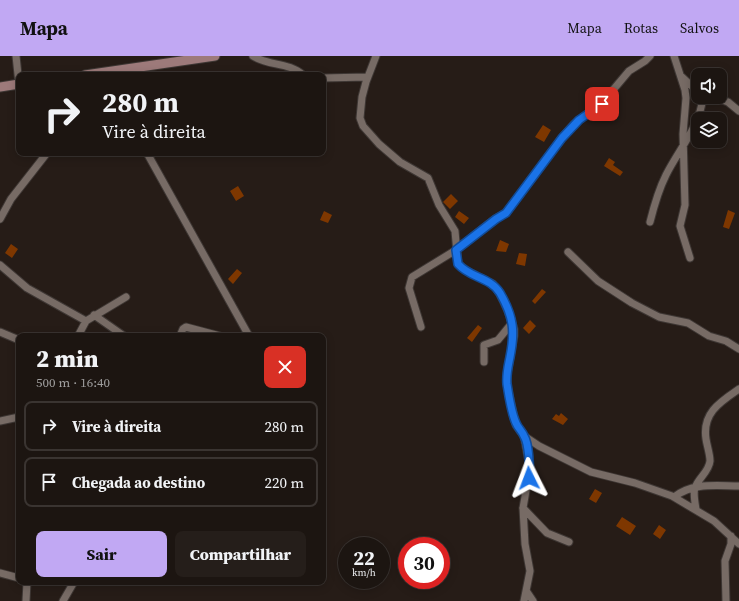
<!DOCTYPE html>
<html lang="pt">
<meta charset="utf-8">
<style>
:root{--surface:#1c1511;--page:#251e1a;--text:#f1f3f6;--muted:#a09f9f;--line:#3a3431;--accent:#c1a8f3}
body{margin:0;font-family:"Source Serif 4",serif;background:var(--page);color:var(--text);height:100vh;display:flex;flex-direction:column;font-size:15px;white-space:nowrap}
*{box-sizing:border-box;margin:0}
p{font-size:13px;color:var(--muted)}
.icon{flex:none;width:22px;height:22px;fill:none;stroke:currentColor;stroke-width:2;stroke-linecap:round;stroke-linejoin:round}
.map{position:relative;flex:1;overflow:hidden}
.drawer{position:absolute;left:16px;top:277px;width:310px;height:252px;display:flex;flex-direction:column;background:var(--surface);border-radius:8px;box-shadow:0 2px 10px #0003,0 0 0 1px var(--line)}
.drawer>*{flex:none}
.hud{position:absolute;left:16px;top:16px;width:310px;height:84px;border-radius:8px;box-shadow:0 2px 10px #0003,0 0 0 1px var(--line);background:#1c1511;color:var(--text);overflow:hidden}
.tools{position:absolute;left:691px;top:12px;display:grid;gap:8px}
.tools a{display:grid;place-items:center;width:36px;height:36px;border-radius:8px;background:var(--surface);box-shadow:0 2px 10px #0003,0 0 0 1px var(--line);font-size:20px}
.speed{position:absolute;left:338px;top:481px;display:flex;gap:8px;font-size:20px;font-weight:700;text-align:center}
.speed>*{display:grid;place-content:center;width:52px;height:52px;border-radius:50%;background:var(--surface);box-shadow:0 2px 10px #0003,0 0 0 1px var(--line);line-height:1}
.speed small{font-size:10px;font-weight:400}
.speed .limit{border:6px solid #d22;background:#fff;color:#111}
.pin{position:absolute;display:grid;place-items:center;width:34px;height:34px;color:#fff;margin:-17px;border-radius:8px;box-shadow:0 2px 6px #0006}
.me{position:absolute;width:44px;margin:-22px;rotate:357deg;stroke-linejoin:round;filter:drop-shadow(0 0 3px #0008)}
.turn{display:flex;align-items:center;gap:14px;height:84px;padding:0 20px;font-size:18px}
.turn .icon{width:52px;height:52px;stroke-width:2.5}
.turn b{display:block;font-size:28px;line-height:34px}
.round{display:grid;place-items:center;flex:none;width:42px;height:42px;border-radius:8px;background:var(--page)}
.summary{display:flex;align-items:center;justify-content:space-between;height:68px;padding:0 20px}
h1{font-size:24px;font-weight:800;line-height:30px}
.primary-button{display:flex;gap:8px;margin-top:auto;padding:8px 20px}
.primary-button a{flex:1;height:46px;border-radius:8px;background:var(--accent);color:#111;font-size:16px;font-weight:800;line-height:46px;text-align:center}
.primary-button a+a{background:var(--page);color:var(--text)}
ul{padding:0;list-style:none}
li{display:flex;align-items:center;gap:12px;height:50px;margin:0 8px 6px;padding:0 12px;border:2px solid var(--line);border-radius:8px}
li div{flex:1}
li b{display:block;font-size:15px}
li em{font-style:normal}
header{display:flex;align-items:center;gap:24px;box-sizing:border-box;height:56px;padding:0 20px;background:var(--accent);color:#111}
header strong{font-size:19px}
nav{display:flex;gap:22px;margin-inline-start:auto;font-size:14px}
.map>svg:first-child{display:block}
.building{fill:#7e3700}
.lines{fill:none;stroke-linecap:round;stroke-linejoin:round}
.street-casing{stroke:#3e3734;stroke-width:9}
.secondary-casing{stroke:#3e3734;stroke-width:11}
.street{stroke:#776b65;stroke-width:7}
.secondary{stroke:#9d7a7a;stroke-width:9}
.route-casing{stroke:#114b97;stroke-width:10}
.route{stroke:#1a73e8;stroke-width:7}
</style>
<header>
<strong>Mapa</strong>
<nav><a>Mapa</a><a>Rotas</a><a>Salvos</a></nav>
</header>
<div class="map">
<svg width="739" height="545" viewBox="0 0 739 545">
<rect width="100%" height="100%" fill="#261c17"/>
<path class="building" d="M543,69L551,74L544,86L535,81Z
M609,102L615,106L613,109L623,116L620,120L604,110Z
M238,130L244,140L236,145L230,135Z
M451,138L458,145L450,153L443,146Z
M728,154L735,157L729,173L723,171Z
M324,155L332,159L328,167L320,164Z
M459,155L469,162L464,168L455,161Z
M500,184L509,188L506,196L496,195Z
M11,188L18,193L12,202L5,197Z
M519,197L527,198L525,210L516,208Z
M237,213L242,217L233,228L228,223Z
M542,233L546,236L535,248L532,245Z
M530,264L536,270L529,278L523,272Z
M478,269L482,272L472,286L467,282Z
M561,357L568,363L563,369L552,363L556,358L559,360Z
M595,433L602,437L596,447L589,443Z
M622,461L636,470L630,479L616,470Z
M659,469L666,474L660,483L653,478Z"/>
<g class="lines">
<defs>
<path id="street" d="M16,0L19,28
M253,0C268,10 289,6 303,19
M376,0L366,26L362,41L360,62L363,70L379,88L400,106L428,122L439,149L455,175L458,208L467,215L493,228L500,238L508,255L514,273V280L507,318V329L514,362L516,369L524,380L539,390L591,416L635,427L672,440L714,465L739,488
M674,0L685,34L686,42L683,78L685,149L680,170L690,202
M682,21L698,36
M323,22L367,21
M714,41L728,46L739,55
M147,97L249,280
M0,163L11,143L47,97
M650,166C654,150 659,133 666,119C679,93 700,70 703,41
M568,196L598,225L632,247L659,261L688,267L709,280L726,285L739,293
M0,209L27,232L86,265
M94,259L124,280
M421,271L409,232L412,221L456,194L495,163L506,157L562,82L574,68L602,47L629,15L645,5L650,0
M0,276L19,284
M78,280L86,265L126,241
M180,280L183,273L186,271L220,280
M484,306V289L498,284L512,267
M0,365L19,361
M674,441C693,426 717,430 739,430
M523,452L547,477L569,486
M696,453C695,447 693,437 695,432C698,422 709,416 710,405C710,398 707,390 706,383C702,357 720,346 739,333
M0,517L19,522
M527,536L533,545
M26,545L27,526
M63,545L74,526
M524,545L530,515L525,488L523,452L530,412L524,380
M726,545L725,505L731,488V480"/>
<path id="secondary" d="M85,19L215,0
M0,31L19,28"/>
</defs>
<use href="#street" class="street-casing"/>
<use href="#secondary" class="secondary-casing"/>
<use href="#street" class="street"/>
<use href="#secondary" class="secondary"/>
</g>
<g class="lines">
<defs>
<path id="route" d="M529,422C530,412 529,388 524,380C522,375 518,372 516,367C511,356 509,341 507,328C506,319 508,311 510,301C515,276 514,261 500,237C490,221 470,222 458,208L456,194L496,163L506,157L562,82L579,64L602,48"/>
</defs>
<use href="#route" class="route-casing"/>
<use href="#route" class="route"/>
</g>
</svg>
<div class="tools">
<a><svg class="icon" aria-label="sound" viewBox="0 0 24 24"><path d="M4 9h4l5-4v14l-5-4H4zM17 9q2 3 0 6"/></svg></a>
<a><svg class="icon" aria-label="layers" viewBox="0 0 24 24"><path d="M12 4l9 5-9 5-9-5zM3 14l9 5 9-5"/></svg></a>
</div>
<div class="speed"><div>22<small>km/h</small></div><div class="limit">30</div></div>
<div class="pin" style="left:602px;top:48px;background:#d93025"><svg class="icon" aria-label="arrive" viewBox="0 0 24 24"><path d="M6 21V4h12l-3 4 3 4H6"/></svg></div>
<svg class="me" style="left:529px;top:422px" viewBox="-20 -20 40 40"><path d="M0-17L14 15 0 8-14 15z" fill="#1a73e8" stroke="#fff" stroke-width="4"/></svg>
<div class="hud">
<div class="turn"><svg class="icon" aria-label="right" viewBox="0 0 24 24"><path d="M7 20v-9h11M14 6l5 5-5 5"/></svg><div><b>280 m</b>Vire à direita</div></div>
</div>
<section class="drawer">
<div class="summary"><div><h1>2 min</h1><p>500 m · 16:40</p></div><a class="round" style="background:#d93025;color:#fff"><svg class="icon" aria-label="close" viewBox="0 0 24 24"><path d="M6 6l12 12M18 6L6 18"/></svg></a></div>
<ul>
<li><svg class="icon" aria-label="right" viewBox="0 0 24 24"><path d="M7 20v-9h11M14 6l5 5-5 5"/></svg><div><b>Vire à direita</b></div><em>280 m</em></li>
<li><svg class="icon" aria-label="arrive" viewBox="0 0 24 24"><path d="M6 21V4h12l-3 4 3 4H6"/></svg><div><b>Chegada ao destino</b></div><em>220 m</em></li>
</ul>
<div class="primary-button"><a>Sair</a><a>Compartilhar</a></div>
</section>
</div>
